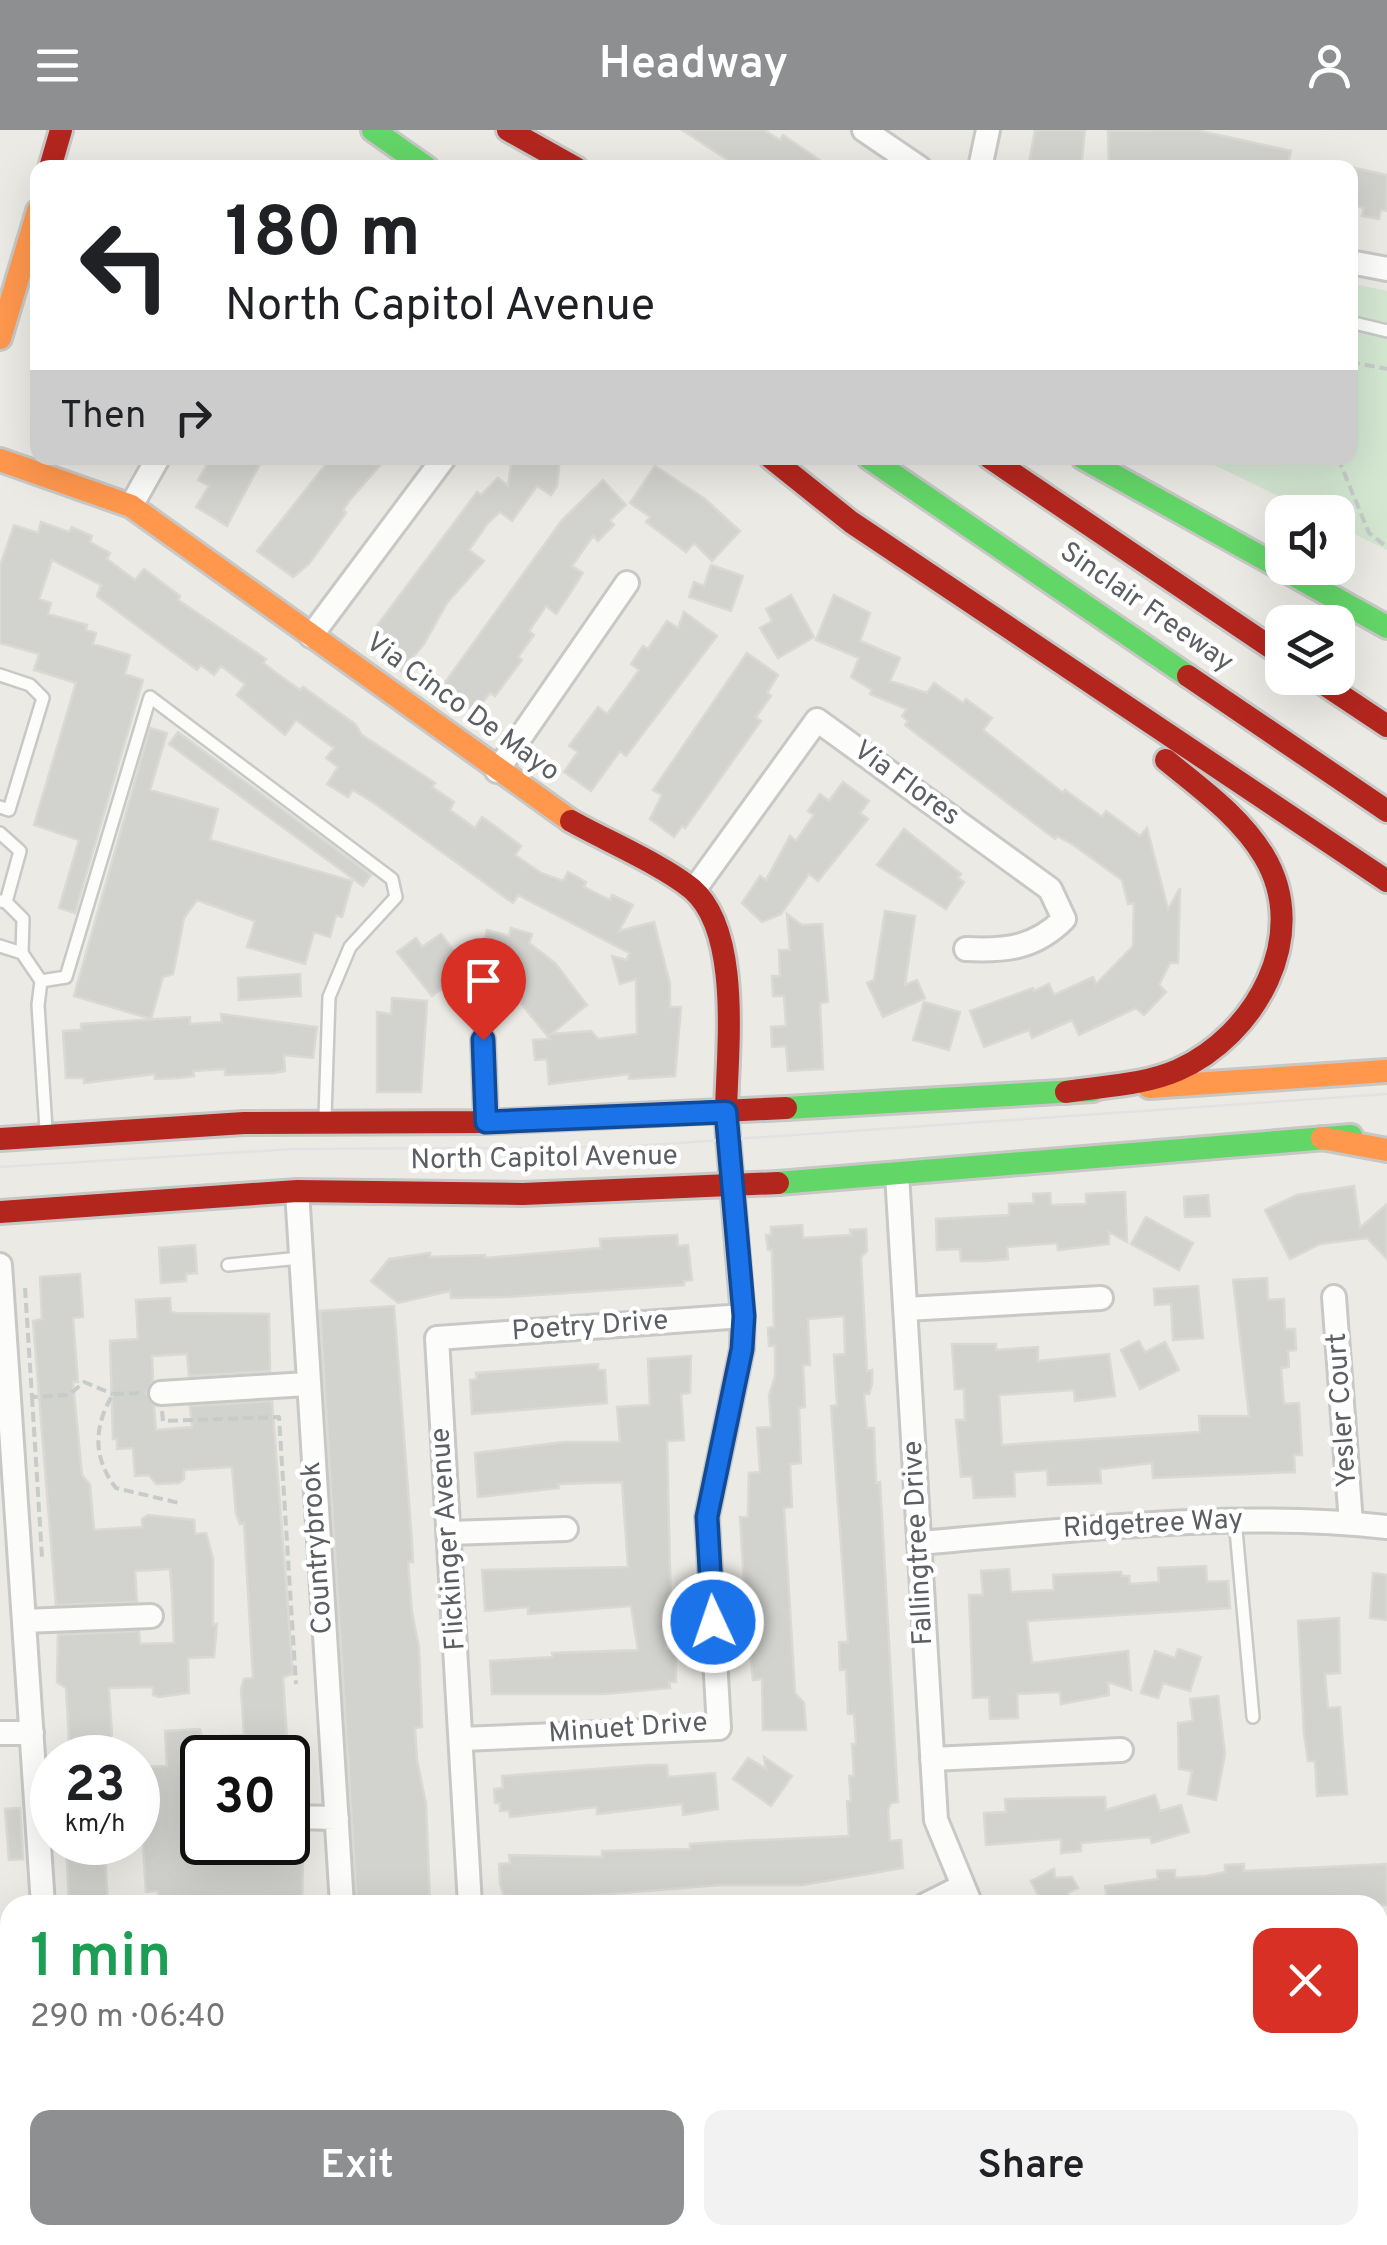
<!DOCTYPE html>
<meta charset="utf-8">
<style>
:root{--surface:#fff;--page:#f2f2f2;--text:#202124;--muted:#757577;--accent:#8d8f90}
body{margin:0;font-family:Overpass,sans-serif;background:var(--page);color:var(--text);height:100vh;display:flex;flex-direction:column;font-size:38px;white-space:nowrap}
*{box-sizing:border-box;margin:0}
p{font-size:32px;color:var(--muted)}
.icon{flex:none;width:55px;height:55px;fill:none;stroke:currentColor;stroke-width:2;stroke-linecap:round;stroke-linejoin:round}
.map{position:relative;flex:1;overflow:hidden}
.side{position:absolute;left:0px;top:1765px;width:1388px;height:350px;display:flex;flex-direction:column;background:var(--surface);border-radius:30px 30px 0 0;box-shadow:0 10px 40px #0002}
.side>*{flex:none}
.banner{position:absolute;left:30px;top:30px;width:1328px;height:305px;border-radius:20px;box-shadow:0 10px 40px #0002;background:#fff;color:var(--text);overflow:hidden}
.controls{position:absolute;left:1265px;top:365px;display:grid;gap:20px}
.controls a{display:grid;place-items:center;width:90px;height:90px;border-radius:20px;background:var(--surface);box-shadow:0 10px 40px #0002;font-size:50px}
.speed{position:absolute;left:30px;top:1605px;display:flex;gap:20px;font-size:50px;font-weight:700;text-align:center}
.speed>*{display:grid;place-content:center;width:130px;height:130px;border-radius:50%;background:var(--surface);box-shadow:0 10px 40px #0002;line-height:1}
.speed small{font-size:25px;font-weight:400}
.speed .limit{border:5px solid #111;border-radius:15px;background:#fff;color:#111}
.pin{position:absolute;display:grid;place-items:center;width:85px;height:85px;color:#fff;margin:-102px -42px;border-radius:50% 50% 50% 0;rotate:-45deg;box-shadow:0 0 10px #0007}
.pin .icon{rotate:45deg}
.me{position:absolute;width:110px;margin:-55px;rotate:357deg;stroke-linejoin:round;filter:drop-shadow(0 0 8px #0008)}
.turn{display:flex;align-items:center;gap:35px;height:210px;padding:0 30px;font-size:45px}
.turn .icon{width:130px;height:130px;stroke-width:2.5}
.turn b{display:block;font-size:70px;line-height:85px}
.then{display:flex;align-items:center;height:95px;padding:0 30px;background:#0003;gap:20px;font-size:38px}
.round{display:grid;place-items:center;flex:none;width:105px;height:105px;border-radius:20px;background:var(--page)}
.headline{display:flex;align-items:center;justify-content:space-between;height:170px;padding:0 30px}
h1{font-size:60px;font-weight:600;line-height:75px;color:#1e9e55}
.primary-button{display:flex;gap:20px;margin-top:auto;padding:20px 30px}
.primary-button a{flex:1;height:115px;border-radius:20px;background:var(--accent);color:#fff;font-size:40px;font-weight:600;line-height:115px;text-align:center}
.primary-button a+a{background:var(--page);color:var(--text)}
header{display:flex;justify-content:space-between;align-items:center;height:130px;padding:0 30px;background:var(--accent);color:#fff;font-size:45px;font-weight:600}
.map>svg:first-child{display:block}
.green{fill:#d3e7d1}
.building{fill:#d2d2cf;stroke:#dad9d4;stroke-width:2.5}
.lines{fill:none;stroke-linecap:round;stroke-linejoin:round}
.lane-casing{stroke:#c8c8c7;stroke-width:16}
.street-casing{stroke:#c8c8c7;stroke-width:28}
.fast-casing{stroke:#c7c7c5;stroke-width:28}
.slow-casing{stroke:#c7c7c5;stroke-width:28}
.jam-casing{stroke:#c7c7c5;stroke-width:28}
.path{stroke:#c7cbc9;stroke-width:4;stroke-dasharray:10 5;stroke-linecap:butt}
.lane{stroke:#fcfcfb;stroke-width:11}
.street{stroke:#fcfcfb;stroke-width:22}
.fast{stroke:#63d668;stroke-width:22}
.slow{stroke:#ff974d;stroke-width:22}
.jam{stroke:#b3261e;stroke-width:22}
.tram{stroke:#e2e2e2;stroke-width:2.5}
.route-casing{stroke:#114b97;stroke-width:25}
.route{stroke:#1a73e8;stroke-width:18}
.labels{text-anchor:middle;dominant-baseline:central;stroke-width:9;stroke-linejoin:round;paint-order:stroke}
.street-label{font-size:28px;fill:#5b5e63;stroke:#fff}
</style>
<header><svg class="icon" aria-label="menu" viewBox="0 0 24 24"><path d="M4 6h16M4 12h16M4 18h16"/></svg>Headway<svg class="icon" aria-label="person" viewBox="0 0 24 24"><circle cx="12" cy="8" r="4"/><path d="M4 21q1-7 8-7t8 7"/></svg></header>
<div class="map">
<svg width="1387" height="2115" viewBox="0 0 1387 2115">
<rect width="100%" height="100%" fill="#ebeae5"/>
<path class="green" d="M1350,153L1387,161V420L1338,396V382H1311L1200,328H1350Z"/>
<path class="building" d="M682,0H764L780,10L783,5L831,38H740Z
M1035,0H1085L1081,38H1028Z
M1196,0L1291,21L1287,38H1109L1108,1Z
M1350,37L1387,45V81L1381,80L1379,89L1362,86L1364,78L1350,75Z
M211,328H263L227,396L196,377L209,356L198,350Z
M331,328H374L382,333L350,370L343,380L346,383L309,434L293,447L257,421Z
M512,328H560L557,356L551,365L537,356L512,391L500,382L488,393L469,420L484,431L447,473L424,514L401,541L378,523L380,512L373,501L477,362L481,365L498,348L508,356Z
M655,336L705,369L740,401L712,431L694,413L686,422L646,392L650,387L630,373Z
M603,350L626,375L610,390L614,395L598,411L593,406L572,436L583,443L569,465L556,484L546,476L529,501L534,505L518,527L522,530L495,566L490,563L475,582L441,558L562,390Z
M41,392L69,402L72,397L92,406L90,412L110,423L107,429L135,450L144,439L180,466L178,470L266,529L263,533L290,553L300,560L303,557L355,594L362,605L435,653L432,657L454,672L450,680L475,698L482,687L499,699L521,716L515,725L541,743L563,751L568,742L586,752L584,757L610,770L612,765L633,775L619,801L654,792L670,854V877H681L675,946L629,949V944L549,954L547,929L535,930L533,910L550,909L513,864L458,847L432,866L397,822L416,808L422,817L441,804L474,847L487,800L509,806L511,798L532,804L529,813L555,833L587,875L551,904L591,901L598,909L637,904L636,849L620,854L612,826L627,830L629,823L518,765L513,773L374,673L353,660L348,667L327,654L338,637L326,628L334,618L296,590L285,605L237,565L245,554L221,536L214,545L201,535L197,540L97,466L101,455L52,430L39,469L51,473L48,484L87,495L86,500L96,503L93,514L130,525L125,544L143,550L75,783L59,778L79,710L34,695L76,553L34,540L39,524L0,513V436L14,395L38,403Z
M711,435L743,446L731,481L689,467L694,452L704,456Z
M791,465L814,507L778,528L760,498L772,491L766,479Z
M834,465L870,483L860,511L900,528L890,551L927,563L934,553L963,573L966,569L992,588L983,600L1063,663L1065,660L1102,687L1106,681L1140,706L1147,698L1168,779L1180,758L1178,833H1170L1159,855L1166,862L1144,885L1136,878L1079,905L1072,890L1032,908L1029,900L984,917L970,881L1033,858L1034,861L1049,854L1054,865L1093,847L1096,854L1133,816L1134,773L1128,774L1122,750L1072,714L1057,706L1055,709L905,595L908,591L902,586L907,579L870,564L872,560L851,547L859,528L816,510Z
M684,482L717,506L626,626L620,621L591,661L564,642L578,622L569,616L598,577L607,584L622,564L639,540L631,534L643,516L648,519L667,491L678,498Z
M747,523L778,545L767,563L771,566L756,587L761,591L685,698L682,696L674,707L650,689L662,665L653,660Z
M150,598L167,603L150,660L218,679L210,710L352,751L342,787L336,785L330,807L314,802L305,834L247,817L255,791L197,770L184,788L173,844L163,847L151,889L74,866Z
M178,602L371,745L363,756L169,614Z
M843,652L869,671L860,683L868,689L818,751L809,744L781,784L762,792L742,773L760,746L766,750L790,706L796,711L814,685L808,681L820,664L829,671Z
M904,699L961,744L958,748L964,752L946,779L877,735Z
M885,781L915,786L905,855L917,850L925,868L883,887L867,853L874,850Z
M787,784L802,795L822,794L828,872L820,873L823,939L788,941L786,916L772,917L771,897L786,896L784,866H773L772,846H780L779,820H790Z
M300,844L301,866L239,870L238,848Z
M392,868L427,871L421,962H377V882L391,884Z
M924,872L960,882L949,920L913,910Z
M221,884L317,897L313,928L284,925L285,941L274,943L225,945V939L193,941L194,946L179,948L155,949V944L84,953V948H66L63,901L81,900V894L190,887V894L222,892Z
M1354,1056L1360,1098L1387,1074V1129L1367,1108L1320,1114L1290,1129L1265,1080L1297,1065Z
M1125,1062L1127,1112L1109,1102V1114L1058,1120L1057,1113L1007,1117L1008,1129L986,1131H961L960,1119L937,1120L936,1089L1009,1085V1074L1034,1073L1033,1064L1050,1063L1051,1075L1086,1074V1064Z
M1208,1065L1210,1086L1185,1087L1184,1067Z
M1146,1087L1193,1113L1179,1140L1131,1114Z
M802,1095L803,1108L851,1105L850,1100L866,1099L867,1121L861,1127L867,1241L872,1240V1254L869,1264H864L867,1298H874L876,1353L880,1352L898,1672L891,1673L888,1680L890,1711L901,1710L903,1738L802,1755H720L512,1772V1766H504L500,1754L499,1734L510,1733L509,1725L602,1727V1721L690,1719V1714L717,1712L849,1706L847,1671H851L849,1646H854L852,1614H856L854,1584H848L846,1540H840L839,1512H848L831,1276L837,1275L834,1225L845,1224L844,1186L808,1189L810,1235H803L805,1277L799,1278L801,1333L790,1334L792,1377L784,1378L795,1563L804,1573L806,1600H763L762,1549L753,1550L745,1468L740,1387H748L749,1343L760,1342L757,1298L771,1297L769,1265L775,1247V1216H769L768,1198L774,1197L772,1120H768L766,1105H771V1097Z
M677,1105L678,1116L688,1115L692,1150L684,1151V1155L507,1167L451,1168L450,1161L398,1173L371,1151L389,1129L430,1123V1127L485,1125V1128L601,1118L600,1109Z
M195,1115L197,1143L186,1144V1151L161,1153L159,1118Z
M80,1144L83,1187L73,1188L78,1252H73L82,1345L90,1355L94,1400L142,1397V1389L148,1385L194,1390L195,1404L206,1403L213,1429V1495L217,1494L214,1527L188,1528L189,1563L159,1567L153,1565V1557L109,1558L112,1605L108,1615H99L100,1628H70L66,1558L57,1552L58,1505L139,1501L140,1514L174,1513L172,1464L170,1439L135,1441L137,1472L56,1475L33,1191L42,1189L40,1147Z
M1267,1148L1268,1170L1284,1169L1285,1199H1295L1296,1220L1288,1221L1289,1237L1281,1238L1284,1274L1299,1273L1302,1325H1294L1295,1342L1153,1348L1152,1333L1100,1339L1101,1353L1048,1355L1047,1340L1014,1342L1015,1366L974,1368L972,1346L961,1347L956,1290H965L964,1259H955L952,1214H996V1220L1038,1217V1231L1109,1224L1115,1266L1075,1271L1074,1260L999,1265L1002,1315L1200,1302L1199,1286H1249L1233,1150Z
M1198,1156L1203,1208L1173,1210L1171,1174L1155,1175L1154,1159Z
M170,1168L171,1182L176,1183L269,1184L270,1241L189,1246L187,1224L152,1226L153,1250L146,1263L154,1276L156,1300L192,1297L190,1276L272,1271L293,1544L283,1547L287,1608L296,1612L297,1628H202V1712H297L299,1729H303L302,1775H159L158,1761L146,1762L138,1637L167,1636L165,1601L200,1599L202,1607L244,1605L241,1559L244,1549L253,1548L244,1393L240,1394L236,1384L232,1337L184,1340V1349L179,1353L156,1354L149,1345L135,1346L133,1318L117,1319V1309H113L110,1211L138,1209L136,1170Z
M394,1176L412,1412L413,1432H408L412,1482L419,1518L422,1597L415,1598L417,1630L426,1674L430,1771L357,1775L320,1181Z
M1139,1211L1145,1222L1165,1212L1179,1240L1140,1259L1121,1220Z
M691,1226L690,1263L681,1264L684,1310L667,1311L671,1482L664,1489L666,1519L676,1518V1552H669L670,1558L604,1564H492L490,1531L553,1527L552,1523L638,1520L631,1476L528,1484V1477L485,1481L482,1440L628,1437L622,1352L558,1354L559,1358L478,1367L475,1323L564,1312H620L617,1277L650,1275L648,1229Z
M598,1234V1240H605L607,1273L472,1284L470,1250L477,1249L476,1243Z
M1206,1436L1207,1452L1228,1451L1230,1478L1027,1491L1032,1533L1128,1521L1131,1560L1108,1552L1109,1565L1061,1574L1060,1562L1017,1564L1018,1588L990,1589L989,1567L973,1568L969,1465H983L981,1441L1009,1439L1011,1462L1054,1460L1053,1445L1121,1442L1122,1446H1129L1130,1454L1159,1452L1158,1438Z
M1373,1443L1387,1445V1490L1370,1488Z
M1339,1488L1340,1543L1325,1544L1328,1578L1340,1577L1347,1664L1317,1666L1315,1631H1308L1304,1604L1298,1491Z
M1178,1519L1201,1527L1190,1561L1163,1553L1158,1568L1141,1563L1155,1521L1175,1528Z
M1218,1566L1225,1624L1216,1670L1188,1664L1192,1641L1179,1639L1178,1593L1193,1591L1190,1569Z
M764,1627L792,1646L771,1676L733,1649L748,1628L766,1639Z
M649,1635H667L668,1647L715,1643L718,1679L683,1685L682,1674L597,1684V1677L510,1687L509,1681H500V1673H495L494,1659L503,1658L502,1646Z
M1155,1665L1160,1681L1181,1675L1189,1702L1152,1713L1150,1707L1081,1713V1721L1061,1723V1709L986,1715L984,1683L1006,1682L1005,1669L1105,1667L1106,1680Z
M20,1678L23,1729L9,1730L5,1679Z
M66,1712H104L108,1775L69,1774Z
M1244,1734V1741L1387,1734V1775H1108L1105,1756L1158,1749L1157,1741L1175,1740V1748L1206,1746L1225,1742V1735Z
M1054,1739L1055,1748L1072,1747L1078,1758L1068,1763L1074,1775H1043L1031,1751Z"/>
<g class="lines">
<defs>
<path id="lane" d="M1350,192L1387,201
M0,545L30,555L43,568L9,680L0,677
M0,703L20,721L6,772L0,771
M6,772L23,789L22,823
M0,816L22,823L41,851L38,875L46,999
M41,851L66,847L150,567L392,749L396,767L350,817L329,867L325,987
M228,1135L300,1128
M1235,1389L1253,1587"/>
<path id="street" d="M864,0L920,38
M980,38L988,0
M1350,132L1387,139
M131,376L158,328
M311,506L444,328
M497,641L627,453
M694,760L817,590L1050,759L1064,789C1035,818 1006,821 966,819
M483,910L486,992
M897,1044L936,1690L971,1775
M297,1061L342,1775
M0,1135L43,1775
M1334,1167L1351,1393
M906,1179L1101,1168
M161,1263L307,1254
M449,1403L566,1399
M919,1413C1075,1400 1230,1380 1387,1397
M24,1491L151,1486
M0,1603H32
M462,1609L719,1598L707,1387L742,1219L743,1186L726,982
M932,1629L1121,1620
M288,1687L337,1688
M470,1775L437,1208L743,1186
M925,1775L961,1757
M1378,1826H1387
M0,1903L10,1900
M66,2105V2115
M490,2105L491,2115
M1067,2105L1068,2115
M327,2115L364,2114"/>
<path id="fast" d="M373,0L427,38
M869,328L1188,546
M1083,328L1387,497
M786,978L1093,960
M778,1053L1351,1006"/>
<path id="slow" d="M0,208L38,81
M0,330L131,376L571,691
M1149,957L1387,941
M1322,1008L1387,1020"/>
<path id="jam" d="M508,0L576,38
M50,38L61,0
M771,328L851,392L1387,751
M990,328L1282,525
M1188,546L1387,681
M1315,548L1387,596
M571,691C605,710 663,735 692,759C742,802 727,922 726,982
M1066,962C1103,956 1144,955 1178,940C1255,906 1312,806 1264,726C1240,686 1201,659 1166,630
M0,1009L244,993L486,992L786,978
M0,1082L297,1061L523,1064L778,1053"/>
</defs>
<use href="#lane" class="lane-casing"/>
<use href="#street" class="street-casing"/>
<use href="#fast" class="fast-casing"/>
<use href="#slow" class="slow-casing"/>
<use href="#jam" class="jam-casing"/>
<path class="path" d="M1350,232L1387,239
M1338,328L1369,403L1387,417
M25,1158L32,1267L69,1265L84,1252L113,1264
M139,1263L113,1264C94,1296 92,1327 116,1358L179,1373
M32,1267L42,1427
M162,1281L163,1291L279,1287L296,1554"/>
<use href="#lane" class="lane"/>
<use href="#street" class="street"/>
<use href="#fast" class="fast"/>
<use href="#slow" class="slow"/>
<use href="#jam" class="jam"/>
<path class="tram" d="M0,1037L293,1019L621,1017L1387,964"/>
</g>
<g class="lines">
<defs>
<path id="route" d="M483,910L486,992L726,982L744,1186L742,1219L707,1387L713,1492"/>
</defs>
<use href="#route" class="route-casing"/>
<use href="#route" class="route"/>
</g>
<g class="labels">
<g class="street-label">
<text transform="translate(1146 478) rotate(35)">Sinclair Freeway</text>
<text transform="translate(462 578) rotate(36)">Via Cinco De Mayo</text>
<text transform="translate(906 654) rotate(36)">Via Flores</text>
<text transform="translate(544 1029) rotate(-1)">North Capitol Avenue</text>
<text transform="translate(590 1197) rotate(-4)">Poetry Drive</text>
<text transform="translate(1343 1280) rotate(-94)">Yesler Court</text>
<text transform="translate(1153 1395) rotate(-3)">Ridgetree Way</text>
<text transform="translate(449 1409) rotate(-94)">Flickinger Avenue</text>
<text transform="translate(919 1413) rotate(-93)">Fallingtree Drive</text>
<text transform="translate(318 1418) rotate(-94)">Countrybrook</text>
<text transform="translate(628 1599) rotate(-4)">Minuet Drive</text>
</g>
</g>
</svg>
<div class="controls">
<a><svg class="icon" aria-label="sound" viewBox="0 0 24 24"><path d="M4 9h4l5-4v14l-5-4H4zM17 9q2 3 0 6"/></svg></a>
<a><svg class="icon" aria-label="layers" viewBox="0 0 24 24"><path d="M12 4l9 5-9 5-9-5zM3 14l9 5 9-5"/></svg></a>
</div>
<div class="speed"><div>23<small>km/h</small></div><div class="limit">30</div></div>
<div class="pin" style="left:483px;top:910px;background:#d93025"><svg class="icon" aria-label="arrive" viewBox="0 0 24 24"><path d="M6 21V4h12l-3 4 3 4H6"/></svg></div>
<svg class="me" style="left:713px;top:1492px" viewBox="-20 -20 40 40"><circle r="17" fill="#1a73e8" stroke="#fff" stroke-width="3"/><path d="M0-11L8 9 0 5-8 9z" fill="#fff"/></svg>
<div class="banner">
<div class="turn"><svg class="icon" aria-label="left" viewBox="0 0 24 24"><path d="M17 20v-9H6M10 6l-5 5 5 5"/></svg><div><b>180 m</b>North Capitol Avenue</div></div>
<div class="then">Then<svg class="icon" aria-label="right" viewBox="0 0 24 24"><path d="M7 20v-9h11M14 6l5 5-5 5"/></svg></div>
</div>
<section class="side">
<div class="headline"><div><h1>1 min</h1><p>290 m · 06:40</p></div><a class="round" style="background:#d93025;color:#fff"><svg class="icon" aria-label="close" viewBox="0 0 24 24"><path d="M6 6l12 12M18 6L6 18"/></svg></a></div>
<div class="primary-button"><a>Exit</a><a>Share</a></div>
</section>
</div>
